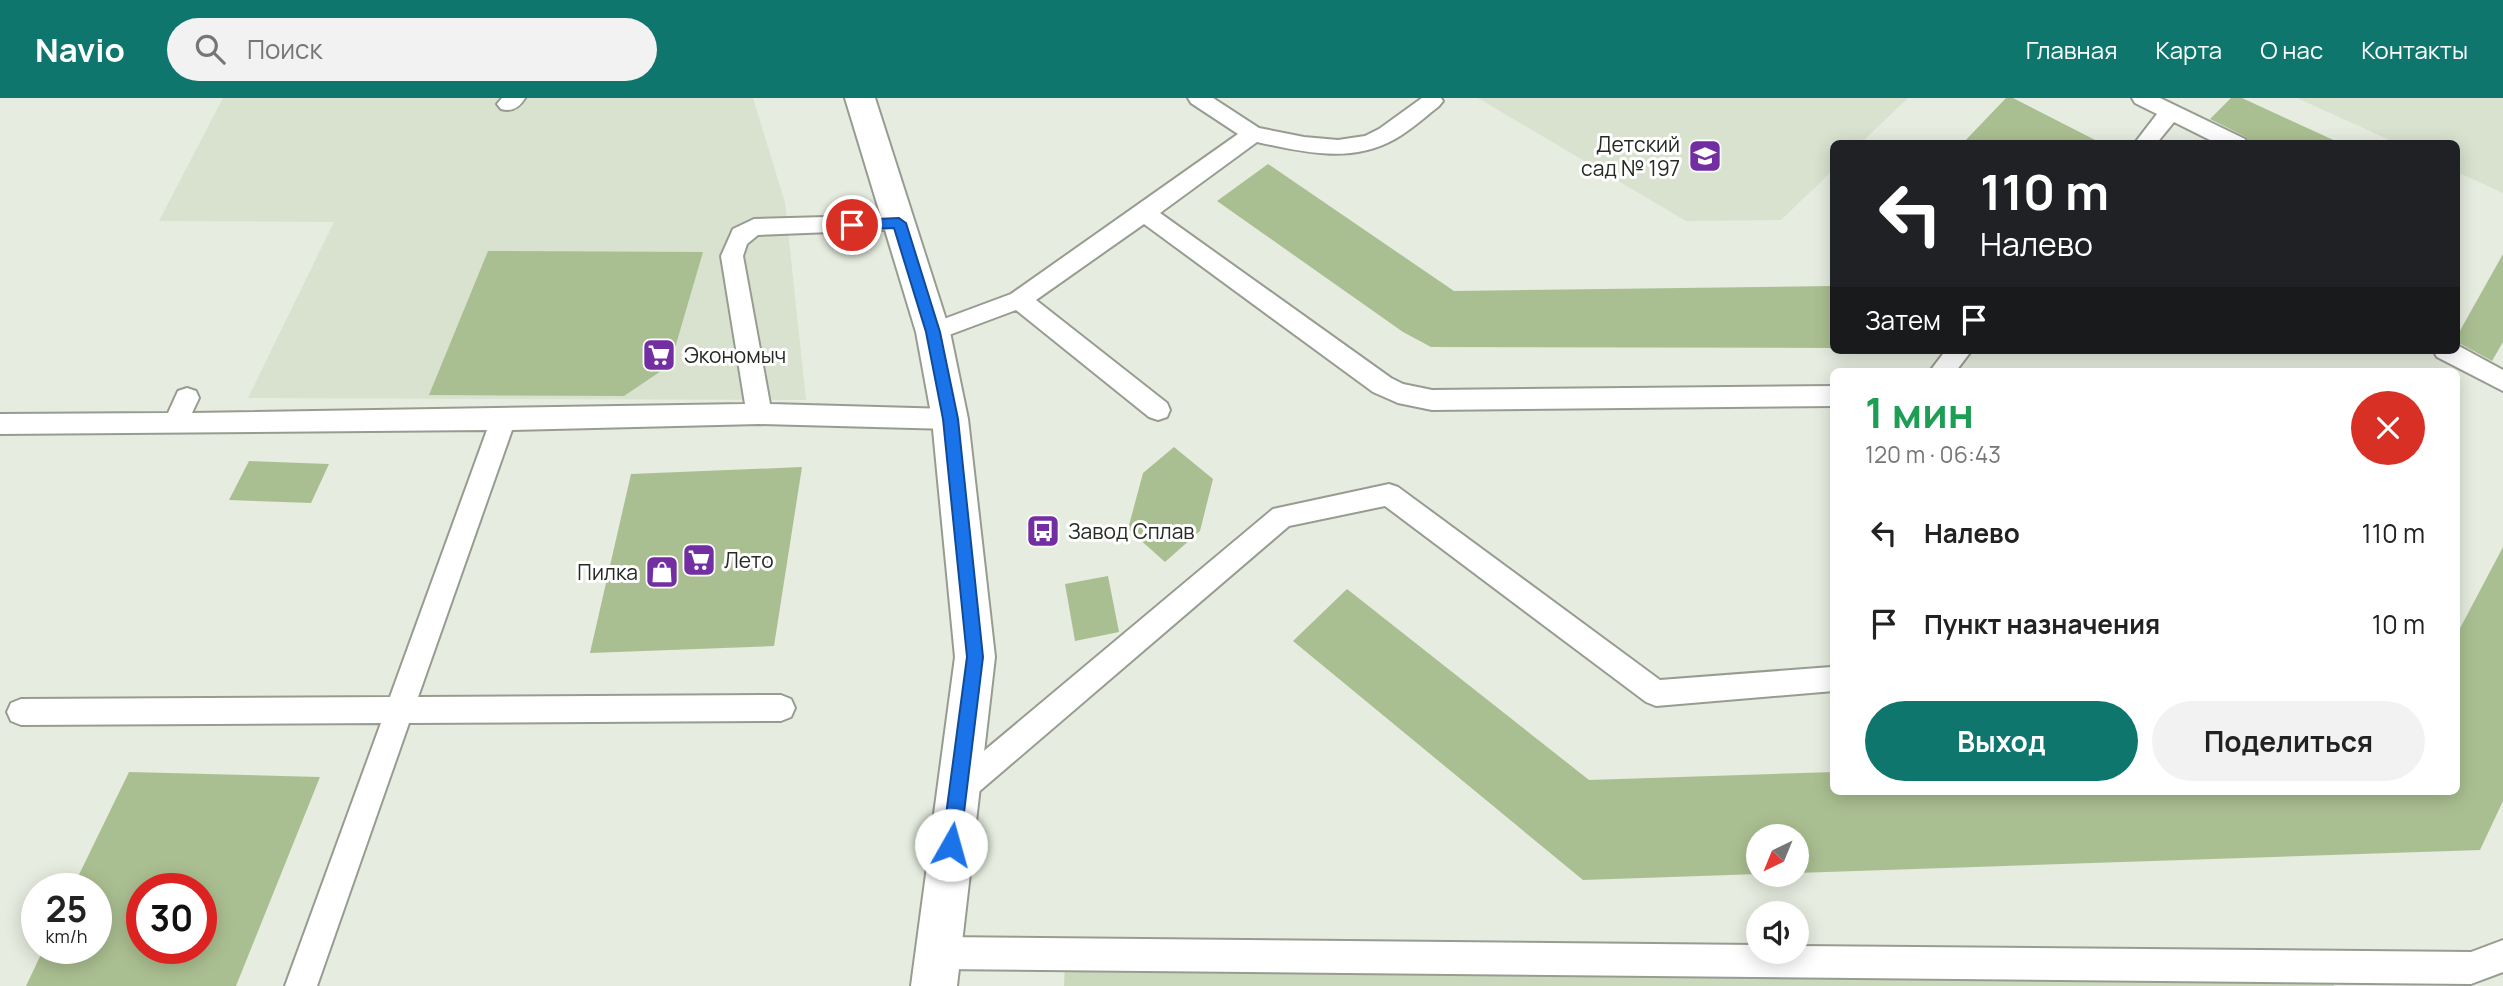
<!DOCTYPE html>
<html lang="ru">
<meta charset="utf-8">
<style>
:root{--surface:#fff;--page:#f2f2f2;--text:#222;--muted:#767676;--accent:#0f766e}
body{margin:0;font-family:Manrope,sans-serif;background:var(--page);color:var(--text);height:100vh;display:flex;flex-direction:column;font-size:26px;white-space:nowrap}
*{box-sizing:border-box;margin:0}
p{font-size:23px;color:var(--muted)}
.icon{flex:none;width:38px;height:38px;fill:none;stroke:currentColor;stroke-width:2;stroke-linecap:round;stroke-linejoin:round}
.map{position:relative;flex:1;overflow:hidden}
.panel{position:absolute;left:1830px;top:270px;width:630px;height:427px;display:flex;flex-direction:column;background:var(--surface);border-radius:10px;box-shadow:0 4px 18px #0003}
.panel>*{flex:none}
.guide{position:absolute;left:1830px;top:42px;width:630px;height:214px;border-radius:10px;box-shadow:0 4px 18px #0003;background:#202124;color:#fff;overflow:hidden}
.needle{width:46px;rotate:223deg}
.buttons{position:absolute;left:1746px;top:726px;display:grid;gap:14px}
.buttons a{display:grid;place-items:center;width:63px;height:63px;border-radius:50%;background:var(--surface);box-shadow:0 4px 18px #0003;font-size:35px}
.speed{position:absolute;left:21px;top:775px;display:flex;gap:14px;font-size:35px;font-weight:700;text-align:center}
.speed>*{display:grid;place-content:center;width:91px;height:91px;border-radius:50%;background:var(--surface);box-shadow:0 4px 18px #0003;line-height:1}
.speed small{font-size:18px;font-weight:400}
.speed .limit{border:10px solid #d22;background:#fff;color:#111}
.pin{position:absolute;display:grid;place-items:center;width:60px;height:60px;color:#fff;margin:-30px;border:4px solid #fff;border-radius:50%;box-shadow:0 2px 7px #0007}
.me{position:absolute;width:77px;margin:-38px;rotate:7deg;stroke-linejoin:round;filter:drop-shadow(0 0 5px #0008)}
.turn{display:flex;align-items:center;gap:24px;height:147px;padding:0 35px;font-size:32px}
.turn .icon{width:91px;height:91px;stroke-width:2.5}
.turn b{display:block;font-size:49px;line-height:60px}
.then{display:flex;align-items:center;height:66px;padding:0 35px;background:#0003;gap:14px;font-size:26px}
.round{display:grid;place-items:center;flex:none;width:74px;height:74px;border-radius:37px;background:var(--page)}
.head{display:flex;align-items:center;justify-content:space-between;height:119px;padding:0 35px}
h1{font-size:42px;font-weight:700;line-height:52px;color:#1e9e55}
.cta{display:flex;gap:14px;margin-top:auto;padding:14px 35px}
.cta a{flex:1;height:80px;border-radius:42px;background:var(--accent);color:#fff;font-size:28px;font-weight:700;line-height:80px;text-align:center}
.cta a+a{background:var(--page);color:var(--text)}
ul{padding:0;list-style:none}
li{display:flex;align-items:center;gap:21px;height:91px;padding:0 35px}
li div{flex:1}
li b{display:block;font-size:26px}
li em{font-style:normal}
header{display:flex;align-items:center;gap:42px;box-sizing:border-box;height:98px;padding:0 35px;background:var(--accent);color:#fff}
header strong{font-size:33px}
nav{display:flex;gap:38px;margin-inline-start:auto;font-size:24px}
.search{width:490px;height:63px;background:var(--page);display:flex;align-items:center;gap:18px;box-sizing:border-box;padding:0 24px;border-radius:38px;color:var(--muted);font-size:26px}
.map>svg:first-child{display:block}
.built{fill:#d8e2cf}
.green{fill:#cad8bc}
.building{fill:#aabf91;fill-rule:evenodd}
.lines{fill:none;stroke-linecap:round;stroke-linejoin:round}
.lane-casing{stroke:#979c91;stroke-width:4}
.street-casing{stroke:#979c91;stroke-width:4}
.lane{fill:#fff;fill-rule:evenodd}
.street{fill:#fff;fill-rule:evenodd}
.route{fill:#1a73e8;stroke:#114b97;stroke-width:2}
.labels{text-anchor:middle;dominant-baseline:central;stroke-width:6;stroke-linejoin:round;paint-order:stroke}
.poi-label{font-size:21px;fill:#272924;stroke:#fff;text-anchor:start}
</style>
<header>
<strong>Navio</strong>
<div class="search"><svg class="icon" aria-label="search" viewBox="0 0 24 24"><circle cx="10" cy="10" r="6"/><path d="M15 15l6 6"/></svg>Поиск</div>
<nav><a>Главная</a><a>Карта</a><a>О нас</a><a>Контакты</a></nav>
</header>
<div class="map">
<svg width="2503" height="888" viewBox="0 0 2503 888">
<rect width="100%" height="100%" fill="#e6ecdf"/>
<path class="built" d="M223,0H753L785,105L806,302L248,300L334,124L159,123Z
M1478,0H1908L1861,45L1834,46V71L1781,122L1686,123Z
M2297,0H2503V95L2457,74V46L2396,45Z"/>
<path class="green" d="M1065,863L2330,880L2334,888H1064Z"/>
<path class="building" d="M2006,0H2013L2103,46H1962Z
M2231,0H2242L2342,46H2249L2246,39L2210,21Z
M1268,66L1454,193L1834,188V250L1431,249L1403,234L1217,103Z
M488,153L703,154L670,267L624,298L429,297Z
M2503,156V244L2492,263L2457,244V238Z
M1174,349L1213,381L1200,433L1165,464L1128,431L1143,375Z
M249,363L329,366L311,405L229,402Z
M802,369L774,548L590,555L631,376Z
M2503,449V703L2480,752L1797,775V738H1759V776L1583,782L1293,543L1347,491L1589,682L1834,674V693H2457V536Z
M1108,478L1119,534L1075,543L1065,486Z
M129,674L320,679L236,888H26L44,850H96V791H72ZM142,791H201V850H142Z"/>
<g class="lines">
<defs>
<path id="lane" d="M502,0H525C519,10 512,14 501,11L497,6Z
M1188,0H1213L1259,30L1304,39L1338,42L1365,38L1379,31L1422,0H1441L1443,3L1439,8C1425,19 1411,32 1395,41C1351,66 1303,54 1257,44L1160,115L1391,280L1403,286L1432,292L1834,288V308L1432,312L1398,305L1373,294L1144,126L1036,202L1167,305L1170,312L1167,319L1158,322L1149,319L1016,212L933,243L925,240L921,234L925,228L1011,196L1238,36L1191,5Z
M2132,0H2160L2245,41L2247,46H2218L2174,24L2156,46H2134L2157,16L2135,5Z
M899,117L907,119L910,125L907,131L758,137L747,146L743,158L770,306L950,311L959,314L962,321L959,328L950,331L759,326L512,332L418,599L781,597L791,601L795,610L791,619L781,623L409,625L317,888H285L381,625L21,627L11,623L7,614L11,605L21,601L390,599L487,332L0,336V316L168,315L178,293L187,290L196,293L199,300L192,315L745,306L721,158L733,131L754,121Z
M2457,247L2503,272V293L2437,259L2433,252H2457Z
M1946,252H1972L1956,273H1930Z
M1389,386L1398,389L1660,582L1831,569L1834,571V593L1656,608L1646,604L1385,408L1289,428L968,703L958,707L948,703L943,693L948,683L1273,411Z
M938,839L1759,847V854H1797V848L2471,854L2503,842V874L2471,886L938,871L927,866L922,855L927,844Z"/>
<path id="street" d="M845,0H875L950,234L968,321L995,559L957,888H911L955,559L932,321L916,234Z"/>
</defs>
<use href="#lane" class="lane-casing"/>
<use href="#street" class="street-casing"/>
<use href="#lane" class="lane"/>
<use href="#street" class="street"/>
</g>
<path class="route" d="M899,120L906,125L940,234L958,321L983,559L960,747L958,753L951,756L945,753L942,747L967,559L943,321L926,234L894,130L852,132L845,127L852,122Z"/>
<defs>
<symbol id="school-square" viewBox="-11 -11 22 22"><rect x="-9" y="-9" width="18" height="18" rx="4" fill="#732ea2" stroke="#fff"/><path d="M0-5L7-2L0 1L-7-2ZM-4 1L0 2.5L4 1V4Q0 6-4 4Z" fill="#fff"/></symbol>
<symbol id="supermarket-square" viewBox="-11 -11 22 22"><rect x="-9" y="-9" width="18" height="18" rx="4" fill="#732ea2" stroke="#fff"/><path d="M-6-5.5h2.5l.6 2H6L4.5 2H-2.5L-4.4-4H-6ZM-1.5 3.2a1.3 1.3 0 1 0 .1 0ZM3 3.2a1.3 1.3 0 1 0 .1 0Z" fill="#fff"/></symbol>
<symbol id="bus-square" viewBox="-11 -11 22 22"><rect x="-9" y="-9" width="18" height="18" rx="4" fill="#732ea2" stroke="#fff"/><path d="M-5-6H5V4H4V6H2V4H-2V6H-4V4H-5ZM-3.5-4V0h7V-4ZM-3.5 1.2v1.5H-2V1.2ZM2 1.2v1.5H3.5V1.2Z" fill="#fff"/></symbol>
<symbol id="shop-square" viewBox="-11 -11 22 22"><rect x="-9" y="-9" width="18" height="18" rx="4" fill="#732ea2" stroke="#fff"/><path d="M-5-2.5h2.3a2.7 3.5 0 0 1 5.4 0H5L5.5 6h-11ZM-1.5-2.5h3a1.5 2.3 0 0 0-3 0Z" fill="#fff"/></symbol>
</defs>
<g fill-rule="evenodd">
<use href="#school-square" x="1686" y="39" width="38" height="38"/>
<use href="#supermarket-square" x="640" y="238" width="38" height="38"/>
<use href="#bus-square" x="1024" y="414" width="38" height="38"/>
<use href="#supermarket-square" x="680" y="443" width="38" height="38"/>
<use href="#shop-square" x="643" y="455" width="38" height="38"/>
</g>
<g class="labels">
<g class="poi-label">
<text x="1680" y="46" text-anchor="end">Детский<tspan x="1680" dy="24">сад № 197</tspan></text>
<text x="684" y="257">Экономыч</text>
<text x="1068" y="433">Завод Сплав</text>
<text x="724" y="462">Лето</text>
<text x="638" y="474" text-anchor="end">Пилка</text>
</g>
</g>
</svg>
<div class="buttons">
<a><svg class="needle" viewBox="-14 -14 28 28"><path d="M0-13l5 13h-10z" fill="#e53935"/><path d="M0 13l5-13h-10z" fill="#767676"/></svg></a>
<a><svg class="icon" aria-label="sound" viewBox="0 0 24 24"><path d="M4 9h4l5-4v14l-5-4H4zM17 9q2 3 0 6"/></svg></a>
</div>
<div class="speed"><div>25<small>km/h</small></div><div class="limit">30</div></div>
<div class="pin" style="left:852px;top:127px;background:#d93025"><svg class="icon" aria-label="arrive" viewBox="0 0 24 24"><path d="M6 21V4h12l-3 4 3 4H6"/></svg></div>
<svg class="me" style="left:951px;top:747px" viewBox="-20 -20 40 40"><circle r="19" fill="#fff"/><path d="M0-13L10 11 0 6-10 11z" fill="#1a73e8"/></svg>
<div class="guide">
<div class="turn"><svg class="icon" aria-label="left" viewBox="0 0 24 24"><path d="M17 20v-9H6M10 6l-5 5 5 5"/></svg><div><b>110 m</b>Налево</div></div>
<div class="then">Затем<svg class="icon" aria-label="arrive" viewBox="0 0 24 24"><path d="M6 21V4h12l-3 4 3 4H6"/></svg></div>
</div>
<section class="panel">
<div class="head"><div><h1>1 мин</h1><p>120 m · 06:43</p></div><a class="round" style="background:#d93025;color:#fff"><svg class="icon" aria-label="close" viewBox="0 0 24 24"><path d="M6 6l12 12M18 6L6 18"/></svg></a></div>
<ul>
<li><svg class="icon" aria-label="left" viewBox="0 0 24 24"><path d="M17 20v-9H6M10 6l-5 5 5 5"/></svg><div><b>Налево</b></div><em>110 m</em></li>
<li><svg class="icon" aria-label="arrive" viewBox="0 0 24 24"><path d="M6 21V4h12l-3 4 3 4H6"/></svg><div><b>Пункт назначения</b></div><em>10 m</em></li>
</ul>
<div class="cta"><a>Выход</a><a>Поделиться</a></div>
</section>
</div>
